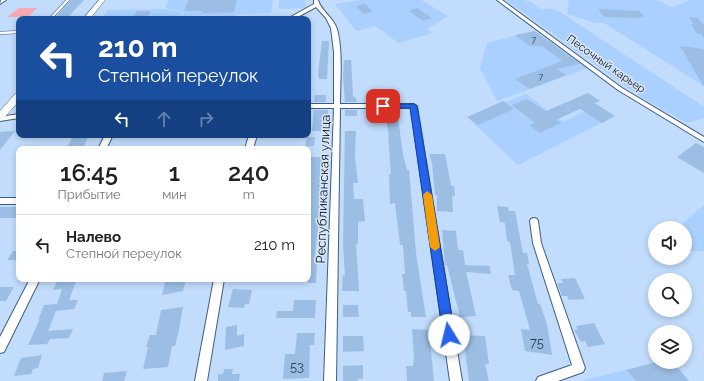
<!DOCTYPE html>
<html lang="ru">
<meta charset="utf-8">
<style>
:root{--surface:#fff;--page:#f6f6f6;--text:#202124;--muted:#757577;--line:#e0e0e0}
body{margin:0;font-family:Raleway,sans-serif;background:var(--page);color:var(--text);height:100vh;display:flex;flex-direction:column;font-size:15px;white-space:nowrap}
*{box-sizing:border-box;margin:0}
p{font-size:13px;color:var(--muted)}
.icon{flex:none;width:22px;height:22px;fill:none;stroke:currentColor;stroke-width:2;stroke-linecap:round;stroke-linejoin:round}
.map{position:relative;flex:1;overflow:hidden}
.details{position:absolute;left:16px;top:146px;width:295px;height:136px;display:flex;flex-direction:column;background:var(--surface);border-radius:8px;box-shadow:0 2px 6px #0003}
.details>*{flex:none}
.hud{position:absolute;left:16px;top:16px;width:295px;height:122px;border-radius:8px;box-shadow:0 2px 6px #0003;background:#1a4fa0;color:#fff;overflow:hidden}
.controls{position:absolute;left:648px;top:221px;display:grid;gap:8px}
.controls a{display:grid;place-items:center;width:44px;height:44px;border-radius:50%;background:var(--surface);box-shadow:0 2px 6px #0003;font-size:20px}
.pin{position:absolute;display:grid;place-items:center;width:34px;height:34px;color:#fff;margin:-17px;border-radius:8px;box-shadow:0 2px 6px #0006}
.me{position:absolute;width:44px;margin:-22px;rotate:351deg;stroke-linejoin:round;filter:drop-shadow(0 0 3px #0008)}
.turn{display:flex;align-items:center;gap:14px;height:84px;padding:0 16px;font-size:18px}
.turn .icon{width:52px;height:52px;stroke-width:2.5}
.turn b{display:block;font-size:28px;line-height:34px}
.lanes{display:flex;align-items:center;height:38px;padding:0 16px;background:#0003;justify-content:center;gap:20px;direction:ltr}
.lanes .off{opacity:.35}
.eta{display:flex;justify-content:space-evenly;align-items:center;height:68px;text-align:center}
.eta b{font-size:24px;font-weight:600;line-height:28px}
ul{padding:0;list-style:none}
li{display:flex;align-items:center;gap:12px;height:60px;padding:0 16px;border-top:1px solid var(--line)}
li div{flex:1}
li b{display:block;font-size:15px}
li em{font-style:normal}
.map>svg:first-child{display:block}
.built{fill:#a9d0fe}
.green{fill:#f8aab2}
.building{fill:#9cbee5}
.lines{fill:none;stroke-linecap:round;stroke-linejoin:round}
.lane-casing{stroke:#3f5d7f;stroke-width:3.5}
.street-casing{stroke:#3f5d7f;stroke-width:2}
.secondary-casing{stroke:#3f5d7f;stroke-width:1}
.lane{stroke:#fff;stroke-width:2.5}
.street{fill:#fff;fill-rule:evenodd}
.secondary{fill:#fff;fill-rule:evenodd}
.route{fill:#2563eb;stroke:#184099}
.slow{fill:#f59e0b}
.labels{text-anchor:middle;dominant-baseline:central;stroke-width:3;stroke-linejoin:round;paint-order:stroke}
.far-number-label{font-size:9px;fill:#2d3f53}
.far-street-label{font-size:11px;fill:#081522;stroke:#dae8f8}
.street-label{font-size:13px;fill:#081522;stroke:#dae8f8}
.near-number-label{font-size:13px;fill:#2d3f53}
</style>
<div class="map">
<svg width="704" height="381" viewBox="0 0 704 381">
<rect width="100%" height="100%" fill="#c1dcfc"/>
<path class="built" d="M169,0H273L271,13L183,16L184,12L165,8Z
M279,0H305L306,8L279,9Z
M361,0H421L448,16L427,29L432,33L399,43L375,26L356,31L335,4Z
M506,0H523L531,2L541,10L549,8L560,12L704,107V118L687,123L644,99Z
M569,0H656L672,7L691,0H704V86L604,23H595L567,14Z
M163,9L182,12L181,17L235,15L234,19H101L108,10Z
M535,31L588,68L497,101L480,68L487,43Z
M526,94L563,122L598,105L615,116L518,165L467,117Z
M704,205V251H685V228H677Z
M657,362H673L689,381H581Z"/>
<path class="green" d="M19,8H37L28,17H7Z"/>
<path class="building" d="M84,0L66,19H54L71,0Z
M189,0H237L234,12L202,13L203,11H184Z
M365,4L373,12L363,14L356,6Z
M417,8L432,18L423,21L409,11Z
M598,9L639,11L644,16L638,18L604,17Z
M137,11H151L146,19H132Z
M689,17L698,18L704,25V38L701,34H697L691,24L694,25Z
M535,31L580,64L557,69L566,75L530,89L515,79L562,61L542,46H530L515,35Z
M322,41H329L327,79H319L318,74Z
M680,46L704,49V87Z
M344,60H351L353,96L356,98L357,102H345L343,76Z
M382,93L384,101L375,102L373,94Z
M588,93L600,101L594,103L615,116L602,123L580,109L556,120L561,123L540,133L529,125L535,123L512,105L527,99L546,111Z
M315,95H326V102H314Z
M503,101L514,109L478,125L467,117Z
M314,110H328L326,131H312Z
M345,110H357V116H345Z
M384,111H397L403,154L407,170H409L416,253L426,317H411V312H408L406,291H404L402,274H405L403,245H400L395,203L390,204L389,174H391L388,135H389Z
M15,131L0,150V132Z
M345,131H356L355,157L358,183H353L354,199H363L364,211L365,221L358,222V244H356L359,291H342L343,275H345L343,244Z
M76,135H89L83,149H66L72,138H74Z
M307,137H315L314,146H305Z
M696,143L704,147V173L677,157Z
M429,154H445L451,186H454L455,196H452L453,212L437,211V195H435L432,163Z
M310,157H323L319,196L322,197L314,262H317L316,283H308V175Z
M497,206L508,207L509,211H515L523,253H527L529,264H527L538,304H540L547,324L552,355L525,351L521,329L530,330L519,291L512,290L508,275H515L510,242L507,241L505,223L500,222Z
M0,207H19V218H0Z
M442,230L456,231L458,250H463L465,265L490,266L491,274L466,272L476,316L460,317L447,265H445Z
M13,251H19V260H7Z
M575,278L585,299L569,300L567,296H562L557,283H563L561,279Z
M58,279H77L69,300H78L74,309L56,311L48,331L73,329L69,338L50,339L47,344L28,345L40,319L38,320L44,305L57,304L62,289L53,290Z
M166,279H186L183,291L162,295Z
M0,287H14L6,301H0Z
M233,289L252,290L249,304H245L244,308L228,307Z
M294,300H316L315,318H276L277,311H293Z
M343,305H358L359,317H343Z
M183,307L179,330L175,346H172L168,367L143,369L148,347H146L150,335H156L161,310Z
M594,323L605,344L588,347L585,341L581,342L574,330L578,329L576,326Z
M237,325V336L244,334V346L225,350L226,327Z
M412,329L429,330L434,381H407L406,366H413L414,359Z
M297,333H315L314,345H310L309,378L283,379L285,354H295Z
M463,335L485,336L489,364H485L489,381H469Z
M343,336H363L364,351L343,352Z
M42,355L38,368L33,369L31,374L14,376L21,358Z
M657,362H673L689,381H636L627,370Z
M363,365V379H358V381H343V366Z
M224,369H233L232,374H240L239,381H218V374H223Z
M127,371L124,381H102L104,373Z"/>
<g class="lines">
<defs>
<path id="lane" d="M50,19L68,0
M0,33L19,32"/>
<path id="street" d="M1,0H6L0,4Z
M314,0H318C321,11 333,17 337,29C343,51 340,81 340,104H414L417,106L462,381H450L411,108H340L336,381H324L334,108H308V104H334V52L331,28L326,18L316,7L294,19H287L314,4Z
M497,0H502L622,88L704,137V142L618,90Z
M19,114V118L0,121V117Z
M105,135H113L106,149H98Z
M249,135H257L253,149H245Z
M0,198H19V204H0Z
M534,218L537,219L538,221L541,243L585,368L583,372L558,381H536L538,377L572,365L533,243L530,221L531,219Z
M30,279H40L4,352L0,353V337Z
M214,279H224L207,381H195Z"/>
<path id="secondary" d="M99,0H105L90,19H83Z
M19,92V101L3,119L0,120V111L16,93Z"/>
</defs>
<use href="#lane" class="lane-casing"/>
<use href="#street" class="street-casing"/>
<use href="#secondary" class="secondary-casing"/>
<use href="#lane" class="lane"/>
<use href="#street" class="street"/>
<use href="#secondary" class="secondary"/>
</g>
<path class="route" d="M380,104H414L417,106L455,335L453,339L449,341L444,339L443,335L410,108H383L379,106Z"/>
<path class="slow" d="M427,191L432,195L440,247L435,251L430,247L423,195Z"/>
<g class="labels">
<g class="far-number-label">
<text x="534" y="40">7</text>
<text x="541" y="77">7</text>
</g>
<g class="far-street-label">
<text transform="translate(606 64) rotate(35)">Песочный карьер</text>
</g>
<g class="street-label">
<text transform="translate(323 189) rotate(-88)">Республиканская улица</text>
</g>
<g class="near-number-label">
<text x="537" y="342">75</text>
<text x="297" y="366">53</text>
</g>
</g>
</svg>
<div class="controls">
<a><svg class="icon" aria-label="sound" viewBox="0 0 24 24"><path d="M4 9h4l5-4v14l-5-4H4zM17 9q2 3 0 6"/></svg></a>
<a><svg class="icon" aria-label="search" viewBox="0 0 24 24"><circle cx="10" cy="10" r="6"/><path d="M15 15l6 6"/></svg></a>
<a><svg class="icon" aria-label="layers" viewBox="0 0 24 24"><path d="M12 4l9 5-9 5-9-5zM3 14l9 5 9-5"/></svg></a>
</div>
<div class="pin" style="left:383px;top:106px;background:#d93025"><svg class="icon" aria-label="arrive" viewBox="0 0 24 24"><path d="M6 21V4h12l-3 4 3 4H6"/></svg></div>
<svg class="me" style="left:449px;top:335px" viewBox="-20 -20 40 40"><circle r="19" fill="#fff"/><path d="M0-13L10 11 0 6-10 11z" fill="#2563eb"/></svg>
<div class="hud">
<div class="turn"><svg class="icon" aria-label="left" viewBox="0 0 24 24"><path d="M17 20v-9H6M10 6l-5 5 5 5"/></svg><div><b>210 m</b>Степной переулок</div></div>
<div class="lanes"><svg class="icon" aria-label="left" viewBox="0 0 24 24"><path d="M17 20v-9H6M10 6l-5 5 5 5"/></svg><svg class="icon off" aria-label="ahead" viewBox="0 0 24 24"><path d="M12 20V5M6 11l6-6 6 6"/></svg><svg class="icon off" aria-label="right" viewBox="0 0 24 24"><path d="M7 20v-9h11M14 6l5 5-5 5"/></svg></div>
</div>
<section class="details">
<div class="eta">
<div><b>16:45</b><p>Прибытие</p></div>
<div><b>1</b><p>мин</p></div>
<div><b>240</b><p>m</p></div>
</div>
<ul>
<li><svg class="icon" aria-label="left" viewBox="0 0 24 24"><path d="M17 20v-9H6M10 6l-5 5 5 5"/></svg><div><b>Налево</b><p>Степной переулок</p></div><em>210 m</em></li>
</ul>
</section>
</div>
